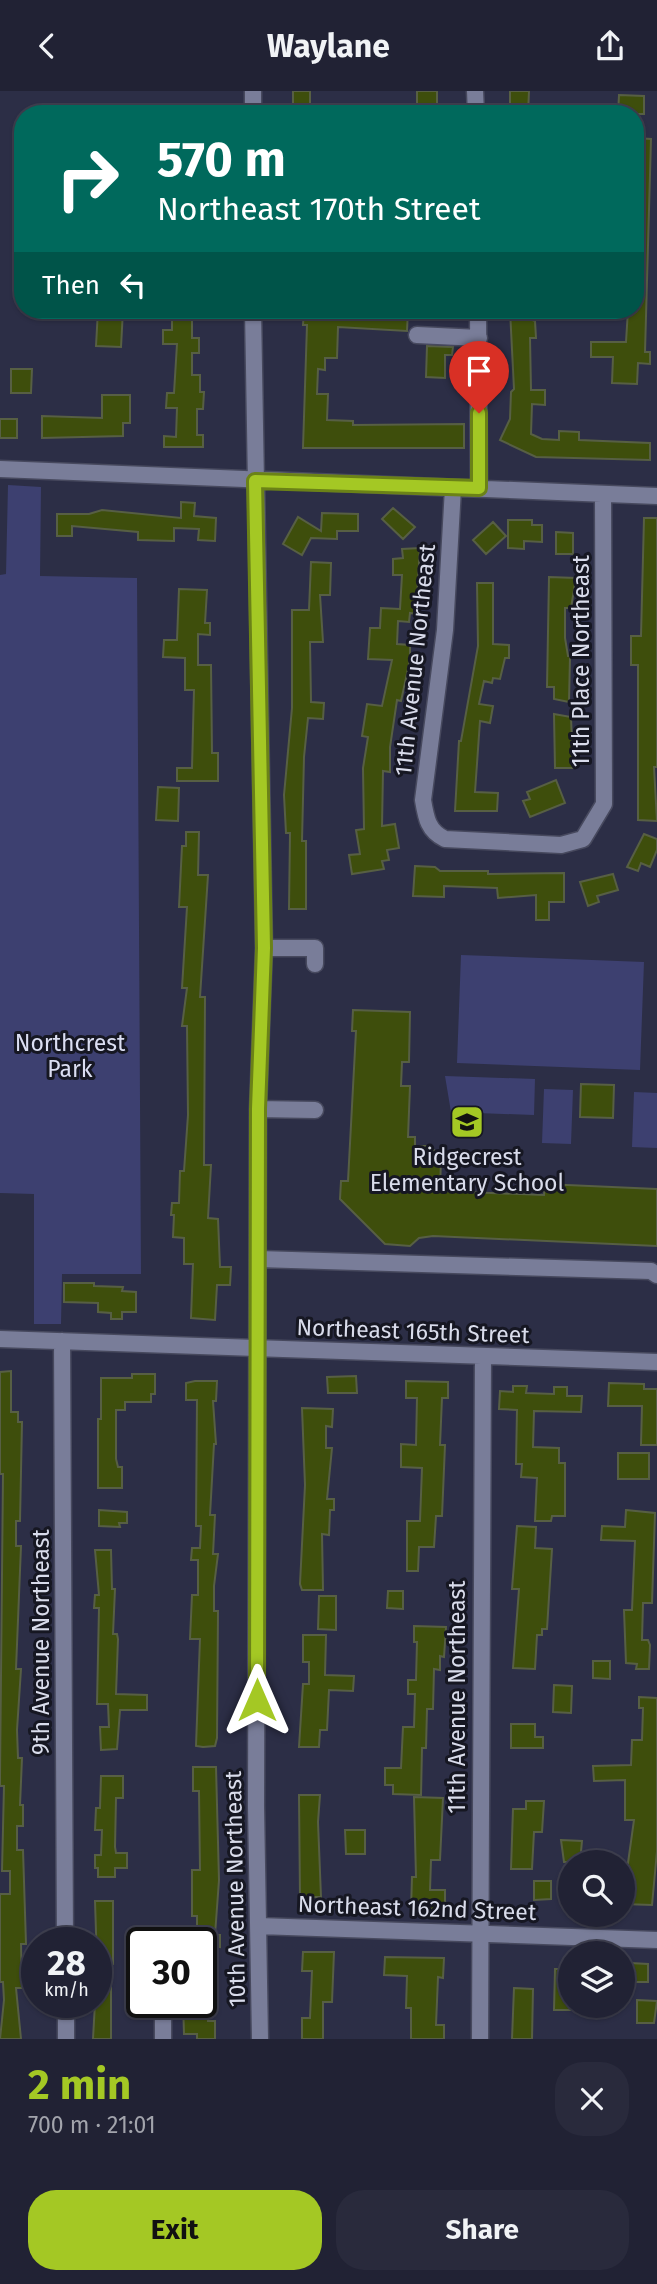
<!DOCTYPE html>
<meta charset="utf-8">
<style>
:root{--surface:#212234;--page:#292a3c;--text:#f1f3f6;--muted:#a2a4ac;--line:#3e3f4f;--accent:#a4c824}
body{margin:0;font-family:"Fira Sans",sans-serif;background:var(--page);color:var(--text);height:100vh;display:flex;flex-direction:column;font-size:26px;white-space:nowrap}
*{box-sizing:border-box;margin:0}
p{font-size:23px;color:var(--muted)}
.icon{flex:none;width:38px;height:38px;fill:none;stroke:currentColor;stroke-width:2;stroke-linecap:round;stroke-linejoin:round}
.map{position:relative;height:1948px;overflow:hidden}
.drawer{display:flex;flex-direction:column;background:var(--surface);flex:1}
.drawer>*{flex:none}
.top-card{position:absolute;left:14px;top:14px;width:630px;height:214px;border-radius:28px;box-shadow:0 2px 5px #0004,0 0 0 2px var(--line);background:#00695c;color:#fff;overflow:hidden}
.tools{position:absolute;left:558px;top:1759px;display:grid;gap:14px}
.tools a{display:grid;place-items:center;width:77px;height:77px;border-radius:50%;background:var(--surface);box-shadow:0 2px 5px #0004,0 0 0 2px var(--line);font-size:35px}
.speed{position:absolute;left:21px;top:1836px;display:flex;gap:14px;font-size:35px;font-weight:700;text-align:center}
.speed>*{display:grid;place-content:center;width:91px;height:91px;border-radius:50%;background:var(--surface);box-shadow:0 2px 5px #0004,0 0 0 2px var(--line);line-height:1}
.speed small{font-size:18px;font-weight:400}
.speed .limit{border:4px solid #111;border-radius:10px;background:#fff;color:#111}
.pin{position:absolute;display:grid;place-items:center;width:60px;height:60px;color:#fff;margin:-72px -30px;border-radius:50% 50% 50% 0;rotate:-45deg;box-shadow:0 0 7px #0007}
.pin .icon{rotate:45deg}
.me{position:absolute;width:77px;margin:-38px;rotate:0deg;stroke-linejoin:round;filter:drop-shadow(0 0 5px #0008)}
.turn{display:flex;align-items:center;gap:24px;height:147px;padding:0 28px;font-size:32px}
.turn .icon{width:91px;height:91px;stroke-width:2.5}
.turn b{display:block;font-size:49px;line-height:60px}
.then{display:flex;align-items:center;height:66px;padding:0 28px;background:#0003;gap:14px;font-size:26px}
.round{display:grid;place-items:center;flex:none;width:74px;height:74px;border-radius:28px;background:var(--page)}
.head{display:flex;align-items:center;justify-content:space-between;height:119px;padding:0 28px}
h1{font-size:42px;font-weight:700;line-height:52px;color:var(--accent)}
.button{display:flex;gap:14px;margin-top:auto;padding:14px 28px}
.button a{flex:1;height:80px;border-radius:28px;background:var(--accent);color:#111;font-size:28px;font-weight:700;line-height:80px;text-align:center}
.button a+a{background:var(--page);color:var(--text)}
header{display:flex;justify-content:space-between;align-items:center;height:91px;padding:0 28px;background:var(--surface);font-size:32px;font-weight:700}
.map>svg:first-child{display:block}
.green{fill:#3d4070}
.building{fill:#3e4e0c;stroke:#575f44;stroke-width:2}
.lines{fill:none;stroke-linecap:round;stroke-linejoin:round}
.minor-casing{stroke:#47495e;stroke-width:19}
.minor{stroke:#797d99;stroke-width:16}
.route-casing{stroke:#6b8217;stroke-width:18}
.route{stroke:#a4c824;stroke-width:12}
.labels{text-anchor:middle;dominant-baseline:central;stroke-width:6;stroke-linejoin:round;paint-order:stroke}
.street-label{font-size:23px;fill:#d9dceb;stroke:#161722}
.park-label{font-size:23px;fill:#dbdef2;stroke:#161722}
.poi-label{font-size:23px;fill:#d9dceb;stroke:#161722}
</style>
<header><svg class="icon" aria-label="back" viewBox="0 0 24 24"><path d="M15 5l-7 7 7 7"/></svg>Waylane<svg class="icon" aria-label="share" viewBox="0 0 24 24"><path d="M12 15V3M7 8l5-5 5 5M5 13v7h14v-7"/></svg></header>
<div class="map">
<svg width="657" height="1948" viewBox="0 0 657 1948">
<rect width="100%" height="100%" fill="#2c2e46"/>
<path class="green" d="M8,394L41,396L40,485L137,487L141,1183H62L61,1233H34V1103L0,1102V484L6,483Z
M461,864L644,871L640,979L457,972Z
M445,985L535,988L534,1024L451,1021Z
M544,998L573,999L571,1053L542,1052Z
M634,1001L657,1002V1057L632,1056Z"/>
<path class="building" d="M293,0H310V23H293Z
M417,0H437V23H417Z
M510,0H529L528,23H510Z
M619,4L644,5V23H618Z
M635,47L651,48L645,261H650V273L638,272L637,293L612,292L613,266H591V251H626L628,219H635Z
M98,219H123L121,256L96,255Z
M172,219H192V247H199V262H192V284H200V301H204L203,318H197V344H203V356H164V345L176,346L177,317H166L167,302H174L177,253H163V239H172Z
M304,219L381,225L382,219H408L407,240L338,236L337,267H325V279L318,278L317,303H328L327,329L353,330V334L464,333V357H303L307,234H303Z
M510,219H527V227L535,230L536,247H530L531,299H545V314L532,313L531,343L542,348L559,349V340L579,341V349L650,352V369L536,366L500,349L510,328L511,301L514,298Z
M427,255L453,256L452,264H445V287L426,286Z
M11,278H32L31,302H11Z
M102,304H130V332H123V345L42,347V325L102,327Z
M0,328H17V347H0Z
M181,411L195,412L194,425L216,427L215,450L198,449L199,438L174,437V450L138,449V441L72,435V445H57V423H89L102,419L181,427Z
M393,417L415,436L403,448L382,428Z
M322,422L358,423V440H337V448L311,447L302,464L283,453L298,426L321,440Z
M644,427H657V676H654L657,730L638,729V574H631V545H641Z
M508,429H532V434H542V451L524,450V458L508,457Z
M493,431L506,445L486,463L473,449Z
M556,441L573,442V463H556Z
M420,457L416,523L410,522L409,531L398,530L397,553L410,554V569L401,610L397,609L390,656V681L383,680L382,735L395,733L399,757L387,759L389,769L382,770L384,778L352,783L349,764L360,763L356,739L364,738L363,677L368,646L362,645L367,613L382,615L392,569L368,568L370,537H380L381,517L400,518L402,484H393V468L403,467L402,458Z
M311,471L331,472L330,504H320L323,551H310L311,611L324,612L323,628L308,627L304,666L302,750H306V818H289L290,742H286L284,704L292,617V519H309Z
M549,486L576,487L571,517H565V547L568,565H570L569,611L554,608V596H547Z
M477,492H493V553L509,554V567H505L500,588L493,587L492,592L484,590L479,613L493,615L490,632L480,630L475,701L498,702L497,720H455L459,650H461L478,555Z
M179,498L207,499L205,532H210V544L198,543V574H211L212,662H218V690H177V677H192L194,599H185V567L163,566L164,549H177Z
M554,623L571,626L573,677H555Z
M556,689L565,712L530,726L523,710L530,708L527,701Z
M158,696L179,697L178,730L156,729Z
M186,741H199L198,784H208L200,906H205L204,1074H211L208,1127L218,1128L220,1176H231L230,1194H217L215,1229L191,1227L193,1173H184V1147L173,1146L174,1124H171L172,1112H179L180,1080H184L188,1024L187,935H182L187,897H182L187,816H179L182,755H186Z
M644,743L657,748V759L650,776L641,772L638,780L627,776Z
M415,775L435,776L440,780H488V783L564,782V811H549V829H536V804L498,807L497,797L444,795V806L413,805Z
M613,783L618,799L597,805L599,811L588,815L580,791Z
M353,919L410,921L409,971H402L401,995H410L408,1046H415V1055H430L441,1067L440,1100L544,1104L545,1093L657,1098V1155L433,1145L419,1147L410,1155L385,1153L340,1108L341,1090H348L356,940H352Z
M581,993L614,994L613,1027L580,1026Z
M64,1192H94V1195L123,1196L122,1200L136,1201V1221H122V1228H111V1222L98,1221V1212L64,1211Z
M11,1280V1321H18V1331H22L20,1430H16V1455H21L16,1578H21L17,1639L18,1667H22L20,1714H23V1735H17V1759H23L26,1853H21L22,1897H16L21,1948H0L4,1909L3,1891H0V1803H10V1780H2L4,1695H0V1685L3,1383H0V1281Z
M132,1283H155V1303H151V1311H125V1319H116V1368L118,1376H122V1397H98V1328H101V1287H132Z
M356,1285L357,1302H328L327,1286Z
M195,1290H217L216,1310H213L216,1353H214L210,1424H215L213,1463H218L214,1495V1520H218L217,1647L215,1655L203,1656L196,1655L200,1548H190L192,1504H198V1469H191L192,1457H200L201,1435H196L197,1309H186V1292Z
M406,1290L448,1291V1307H442L440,1354H445L442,1425H436L434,1456H419L418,1480H407V1430H420L422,1377L401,1376V1353L416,1354L417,1307H406Z
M609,1292L644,1293V1298H657V1354H641L642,1315H608Z
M513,1295H527L526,1302L554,1303V1296H567V1305H582L581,1321L534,1320L533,1356L559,1357V1372H565V1425H552L551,1430H535L537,1387L521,1386L522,1373H516L517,1319L499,1318L500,1300L513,1301Z
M302,1317L333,1318L332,1336L326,1335V1357H332L327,1408H334V1419H330L329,1444L322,1443L323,1499H302L300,1493L305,1394Z
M618,1362H649V1388H618Z
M99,1419L127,1421V1432H119L120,1436L99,1435Z
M626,1419L655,1422L652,1512H643L642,1549H648L650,1554L649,1578H636L637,1573L626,1572L624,1519H632L635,1450L601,1449L602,1435L625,1436Z
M517,1435L536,1436L535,1457L552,1458L547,1538H542V1544H537L535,1578L513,1577L519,1498H512Z
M95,1459H111L112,1498H115L113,1543H117L118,1548L116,1603L147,1604V1619H120L117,1658L101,1659L100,1636H109L108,1613H97L99,1517H94L95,1504H99Z
M388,1500H403V1518L387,1517Z
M319,1505H336V1539L318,1538Z
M414,1535L446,1536L444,1566L440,1565V1579L434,1578L433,1618H427L426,1657H422L421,1704L393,1703V1694H385V1677H401L403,1636H414L415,1603H408V1589H416L417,1551H414Z
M303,1544H326L325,1584L354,1585L353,1600L329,1599L327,1639H320L319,1656H299L303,1593H309V1571H303Z
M593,1570H610V1588L593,1587Z
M554,1594L572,1595L571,1622L553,1621Z
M639,1606L657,1607V1760L652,1814L623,1813V1772H628L634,1729H625V1689L594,1690L593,1675L631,1674L632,1649H642L643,1617H639Z
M511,1633H535V1646H543V1657H511Z
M193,1676H216L219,1789L215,1844H220V1856L214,1855L212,1908H201V1852H197V1825H192V1779H200L199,1700H193Z
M101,1685H123V1707H116L115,1756L116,1762H127V1777H115V1786H98V1777H95V1764H101L102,1739H95L96,1717H100Z
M299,1704H320L318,1731L321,1806H300Z
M414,1706L443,1707L440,1769H431L430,1799H445V1819L411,1818L412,1786H416Z
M526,1710H544L542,1741H534L532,1778H511L513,1718H526Z
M345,1739H365V1763H346Z
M561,1749L582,1750L580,1771H564Z
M534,1790H551V1808L534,1809Z
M95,1810H113V1873L97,1872Z
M303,1861H334L332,1911H323V1948H302V1927H310L312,1880H302Z
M385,1866L444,1867L443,1887L438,1886L436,1934H444V1948H411V1917H406L407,1885L384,1884Z
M630,1872L648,1873V1891H623V1877H630Z
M555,1878H566L565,1907H570V1919H554Z
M96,1894H111V1948H93Z
M514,1897L533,1898L532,1948H512Z
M637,1909L657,1910L654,1932H637Z
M183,1911H208V1930H215V1948H197V1943H184Z"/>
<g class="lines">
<defs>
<path id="minor" d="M475,0L476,23
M253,23V0
M253,219L264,857L258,1018L256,1715L260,1948
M478,219L479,397
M417,244L479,247
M0,378L657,405
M453,397L445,539L423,709C426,727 428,740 445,748L561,754L583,748L604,713L603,403
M264,857H315V873
M258,1018L315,1019
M259,1168L651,1180L657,1184
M0,1248L657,1271
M62,1250L65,1852
M259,1835L657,1849
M66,1911V1948
M163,1948V1922
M480,1948L483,1265"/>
</defs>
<use href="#minor" class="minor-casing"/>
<use href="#minor" class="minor"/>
</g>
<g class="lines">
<defs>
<path id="route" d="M257,1609L258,1018L264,857L255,390L479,397V322"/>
</defs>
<use href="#route" class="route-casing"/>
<use href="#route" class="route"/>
</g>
<defs>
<symbol id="school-square" viewBox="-11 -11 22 22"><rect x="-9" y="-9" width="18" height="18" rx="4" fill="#a4c824" stroke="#161722"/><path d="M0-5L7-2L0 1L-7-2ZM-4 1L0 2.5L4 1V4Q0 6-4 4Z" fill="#111"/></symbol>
</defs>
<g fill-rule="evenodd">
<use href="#school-square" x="448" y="1012" width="38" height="38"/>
</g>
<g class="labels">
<g class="street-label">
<text transform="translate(415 569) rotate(-84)">11th Avenue Northeast</text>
<text transform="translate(581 570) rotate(-90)">11th Place Northeast</text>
<text transform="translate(413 1240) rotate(2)">Northeast 165th Street</text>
<text transform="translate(41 1551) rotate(-90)">9th Avenue Northeast</text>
<text transform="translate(457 1606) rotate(-90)">11th Avenue Northeast</text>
<text transform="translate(235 1798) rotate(-91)">10th Avenue Northeast</text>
<text transform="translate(417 1817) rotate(2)">Northeast 162nd Street</text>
</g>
<g class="park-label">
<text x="70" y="952">Northcrest<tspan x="70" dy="26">Park</tspan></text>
</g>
<g class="poi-label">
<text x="467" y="1066">Ridgecrest<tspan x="467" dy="26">Elementary School</tspan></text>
</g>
</g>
</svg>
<div class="tools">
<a><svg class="icon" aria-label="search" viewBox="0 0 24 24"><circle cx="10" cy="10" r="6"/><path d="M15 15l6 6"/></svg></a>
<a><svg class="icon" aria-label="layers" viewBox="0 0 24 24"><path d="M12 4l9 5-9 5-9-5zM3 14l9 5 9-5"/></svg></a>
</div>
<div class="speed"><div>28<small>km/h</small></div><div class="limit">30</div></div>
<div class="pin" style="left:479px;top:322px;background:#d93025"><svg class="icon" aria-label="arrive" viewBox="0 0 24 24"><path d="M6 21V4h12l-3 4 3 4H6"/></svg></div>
<svg class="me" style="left:257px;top:1609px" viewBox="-20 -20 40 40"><path d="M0-17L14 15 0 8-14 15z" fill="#a4c824" stroke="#fff" stroke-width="4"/></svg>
<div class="top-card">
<div class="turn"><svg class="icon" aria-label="right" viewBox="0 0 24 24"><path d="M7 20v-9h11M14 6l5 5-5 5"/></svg><div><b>570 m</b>Northeast 170th Street</div></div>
<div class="then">Then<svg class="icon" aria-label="left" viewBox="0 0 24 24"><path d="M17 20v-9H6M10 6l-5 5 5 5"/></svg></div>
</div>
</div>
<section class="drawer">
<div class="head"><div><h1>2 min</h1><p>700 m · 21:01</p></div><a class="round"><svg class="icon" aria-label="close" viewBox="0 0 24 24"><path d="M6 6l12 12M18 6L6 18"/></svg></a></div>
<div class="button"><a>Exit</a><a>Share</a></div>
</section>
